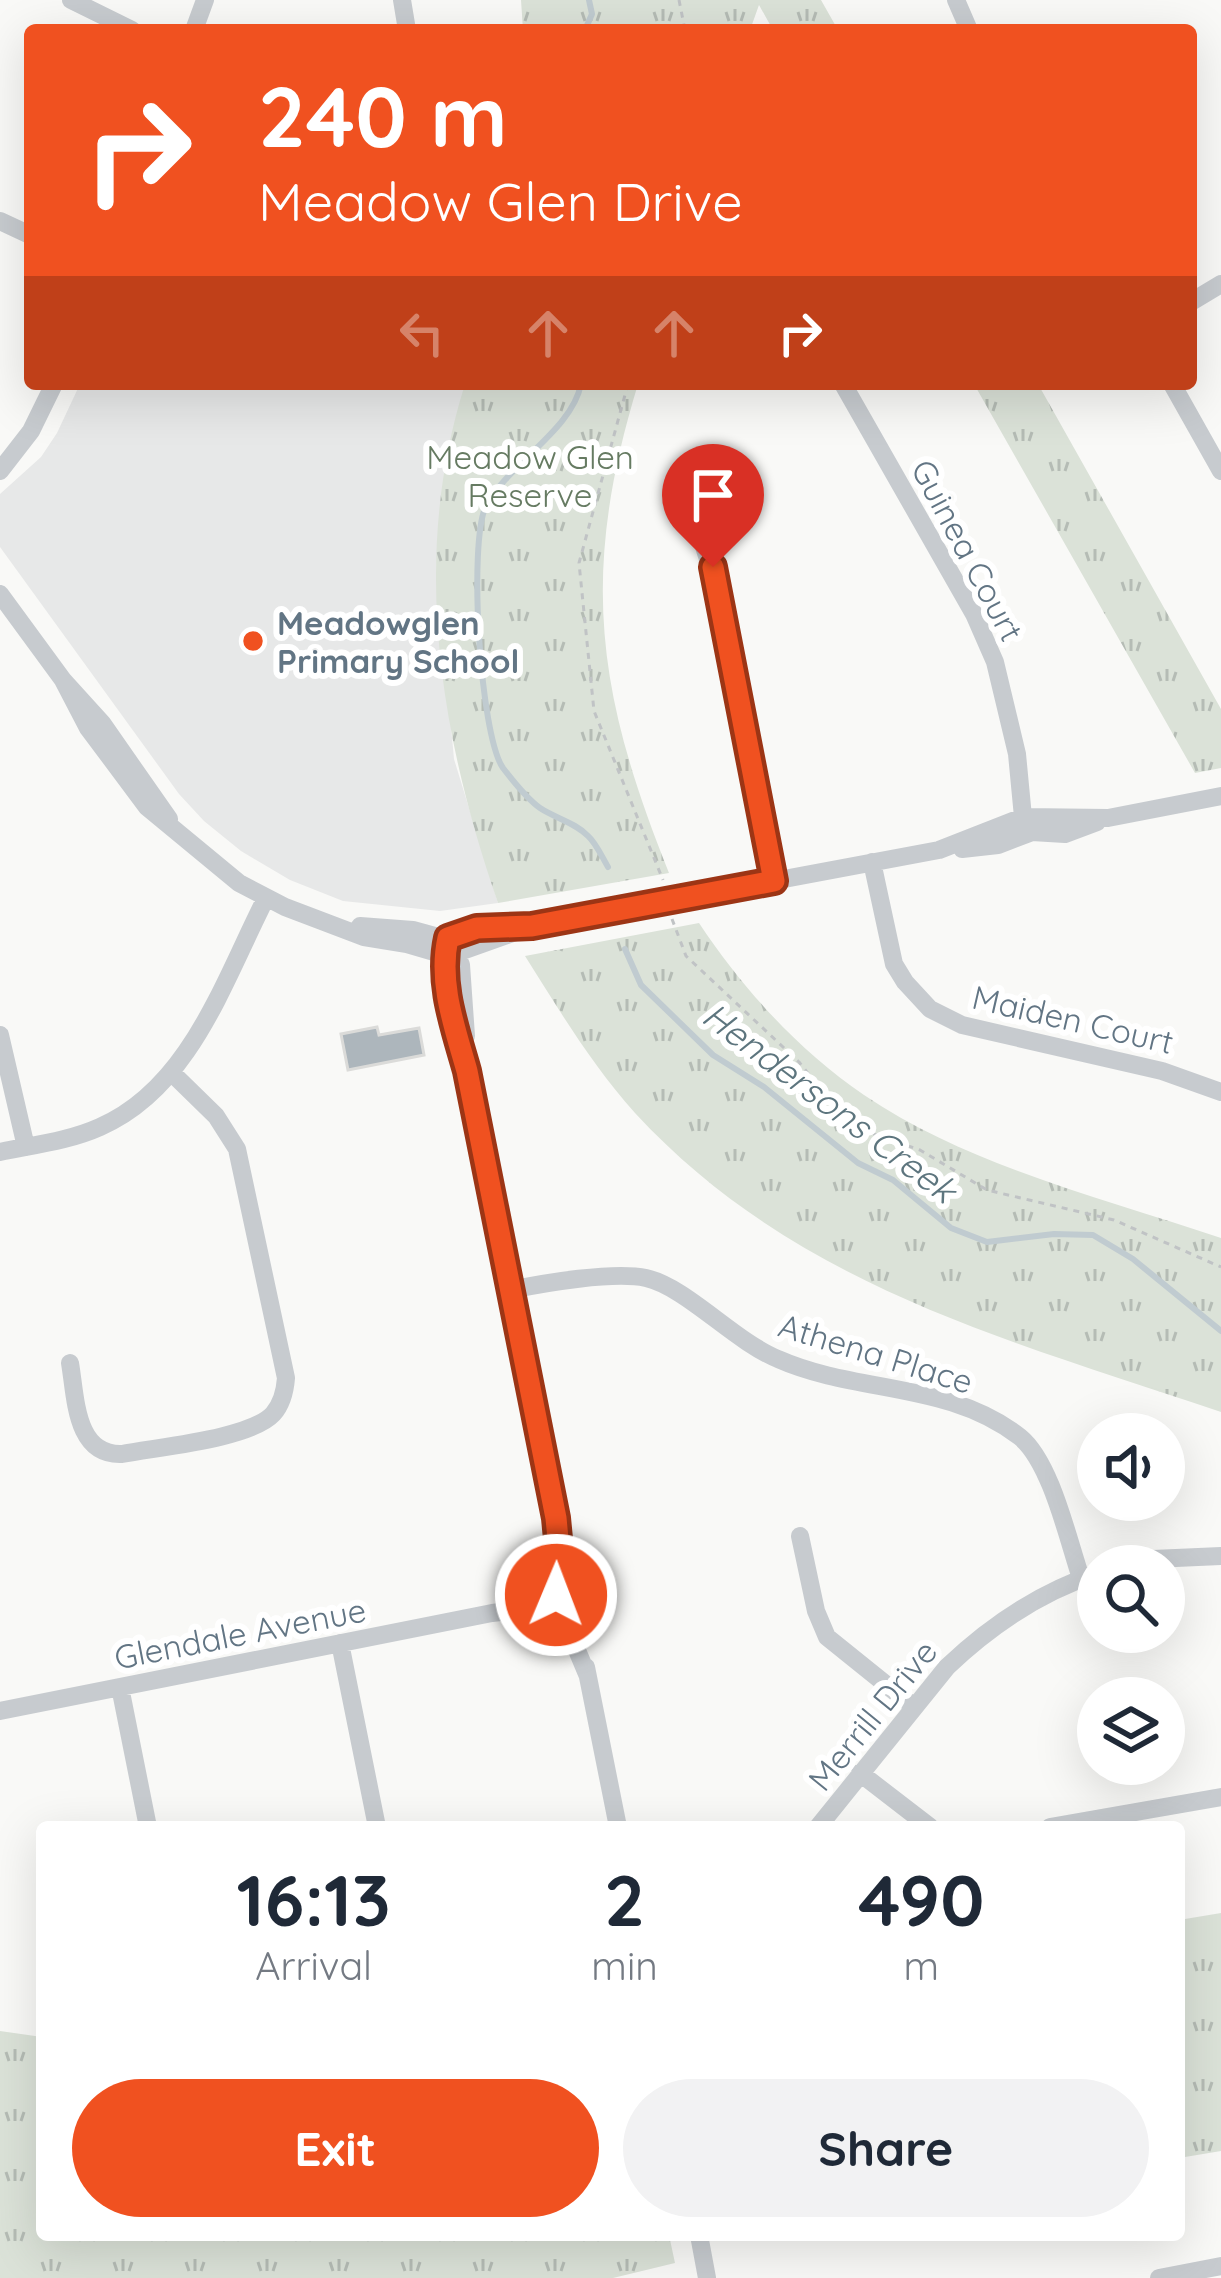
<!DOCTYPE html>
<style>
:root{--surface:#fff;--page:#f2f2f3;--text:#1f2937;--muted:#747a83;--accent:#f05120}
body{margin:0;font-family:Quicksand,sans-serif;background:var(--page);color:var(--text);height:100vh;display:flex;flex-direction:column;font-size:45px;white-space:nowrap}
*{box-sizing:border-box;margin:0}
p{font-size:39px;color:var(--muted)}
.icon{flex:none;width:66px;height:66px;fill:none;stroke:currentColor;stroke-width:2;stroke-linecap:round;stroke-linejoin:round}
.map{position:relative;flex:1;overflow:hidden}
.details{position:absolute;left:36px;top:1821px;width:1149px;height:420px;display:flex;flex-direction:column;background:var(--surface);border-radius:12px;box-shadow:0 12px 48px #0002}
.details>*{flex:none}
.top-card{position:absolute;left:24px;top:24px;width:1173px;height:366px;border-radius:12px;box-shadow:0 12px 48px #0002;background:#f05120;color:#fff;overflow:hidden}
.controls{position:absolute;left:1077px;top:1413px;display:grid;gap:24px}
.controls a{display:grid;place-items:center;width:108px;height:108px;border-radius:50%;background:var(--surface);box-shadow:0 12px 48px #0002;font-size:60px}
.pin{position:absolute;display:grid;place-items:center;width:102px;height:102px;color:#fff;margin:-123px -51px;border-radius:50% 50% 50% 0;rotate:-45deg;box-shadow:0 0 12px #0007}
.pin .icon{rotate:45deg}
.me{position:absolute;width:132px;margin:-66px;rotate:1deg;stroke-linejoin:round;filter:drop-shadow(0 0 9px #0008)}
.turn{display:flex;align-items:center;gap:42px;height:252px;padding:0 36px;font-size:54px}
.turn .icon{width:156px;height:156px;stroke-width:2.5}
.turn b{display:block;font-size:84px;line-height:102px}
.lanes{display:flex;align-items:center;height:114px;padding:0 36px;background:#0003;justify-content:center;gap:60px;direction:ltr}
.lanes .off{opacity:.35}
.eta{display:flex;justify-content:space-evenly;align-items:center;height:204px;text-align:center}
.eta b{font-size:72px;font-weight:700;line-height:84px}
.button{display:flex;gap:24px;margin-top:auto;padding:24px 36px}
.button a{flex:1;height:138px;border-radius:72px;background:var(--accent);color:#fff;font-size:48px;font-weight:700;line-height:138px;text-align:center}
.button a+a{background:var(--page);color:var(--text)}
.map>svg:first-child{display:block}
.built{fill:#e7e8e8}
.grass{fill:url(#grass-tufts)}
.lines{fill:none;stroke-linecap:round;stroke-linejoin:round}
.stream{stroke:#c0cbd0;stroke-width:6}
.building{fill:#adb6bc;stroke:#dbdbd9;stroke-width:3}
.path{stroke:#c0c3c5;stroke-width:3;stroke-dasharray:6 6;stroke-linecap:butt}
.minor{stroke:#c7cbcf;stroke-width:18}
.route-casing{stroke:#9c3515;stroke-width:30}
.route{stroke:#f05120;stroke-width:21}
.poi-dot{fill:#f05120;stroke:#fff;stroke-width:4.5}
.labels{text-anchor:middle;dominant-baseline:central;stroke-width:12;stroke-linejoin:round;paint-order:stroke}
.park-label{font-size:33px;fill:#667b62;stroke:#fff}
.street-label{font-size:33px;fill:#627584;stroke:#fff}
.poi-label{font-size:33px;font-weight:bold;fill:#627584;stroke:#fff;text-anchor:start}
.water-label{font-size:36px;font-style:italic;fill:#5d757e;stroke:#fff}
</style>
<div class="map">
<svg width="1221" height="2278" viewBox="0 0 1221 2278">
<defs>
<pattern id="grass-tufts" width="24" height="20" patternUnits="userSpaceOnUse" patternTransform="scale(3)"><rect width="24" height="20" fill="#dbe2d8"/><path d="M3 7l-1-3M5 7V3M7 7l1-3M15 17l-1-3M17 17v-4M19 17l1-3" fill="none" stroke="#b5bcb5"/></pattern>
</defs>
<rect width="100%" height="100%" fill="#f9f9f7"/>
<path class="built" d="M80,384H465L444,483L436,566L454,759L498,903L440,911L343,901L290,880L241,851L204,821L179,794L0,547V494L41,457L57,433Z"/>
<path class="grass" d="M521,0H821L838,30H773L759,5L750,30H523Z
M465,384H638C580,574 596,691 669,873L498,903C440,735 410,558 465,384Z
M974,384H1038L1221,709V768L1195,773Z
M699,923C743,989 798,1050 864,1095C969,1166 1102,1198 1221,1238V1412C1006,1339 795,1286 635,1113C592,1065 559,1010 525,956Z
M1221,1913V2151L1179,2158V1920Z
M0,2031L42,2037V2235H669L675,2263L613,2278H0Z"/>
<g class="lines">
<path class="stream" d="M585,30L592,14L589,0
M581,384C572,430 509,463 486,506C468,542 480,735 503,768C513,781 527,799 540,808C555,818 576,823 588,836C596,843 602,857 608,867
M625,949L641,985L713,1055L764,1087L858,1163L893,1180L951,1228L987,1242L1054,1234L1093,1235L1133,1259L1221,1331"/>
</g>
<path class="building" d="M377,1027L379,1035L419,1028L424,1055L348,1070L341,1034Z"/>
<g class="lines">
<path class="path" d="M679,0L685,30
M628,384L579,563L594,711L663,880
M672,919L686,956L799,1062L840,1114L862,1130L920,1150L987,1190L1114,1220L1221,1267"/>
<path class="minor" d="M71,0L132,30
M402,0L407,30
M956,0L969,30
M194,30L205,0
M0,221L30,235
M1191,302L1221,284
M843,384L974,614L995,662L1017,754L1023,817L1032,832
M1172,384L1221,471
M0,471L31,431L54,384
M700,534L719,594L774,881
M0,594L63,680L102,723L169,819
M63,680L88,728L147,807L239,883L285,907L364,937L407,944L448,956L532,926L939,850L1023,817L1108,818L1221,796
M962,849L998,845L1032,832L1065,834L1097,822
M872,862L894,964L905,982L930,1009L962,1025L1162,1071L1221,1092
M360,926L413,930L442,938L493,925H521
M448,938C438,983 455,1027 467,1071L556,1518L558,1605L587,1674
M453,946L461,965L466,1036
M0,1035L26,1147
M0,1152C33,1145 69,1141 100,1127C190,1088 224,980 266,898
M510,1290C544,1283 614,1271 646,1278C686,1287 734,1341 778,1359C857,1394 948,1381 1020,1437C1051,1462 1068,1540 1081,1578
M70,1363C76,1398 75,1456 122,1454C157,1447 250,1439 273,1414C282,1404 285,1391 286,1378L237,1149L216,1116L172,1073
M800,1536L816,1611L827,1637L914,1707
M1121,1566L1153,1559L1221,1556
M340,1643L377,1827
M586,1667L618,1827
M120,1687L148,1827
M0,1711L492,1613L558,1605L565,1600
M860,1773L930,1827
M818,1827L947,1667C991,1625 1040,1592 1098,1573
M1050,1827L1221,1797
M699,2235L707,2278
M1159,2278L1221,2266"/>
</g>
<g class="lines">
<defs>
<path id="route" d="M556,1595L560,1560L556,1518L467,1071C455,1028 438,983 448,938L477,928L532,926L774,881L713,567"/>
</defs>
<use href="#route" class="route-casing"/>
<use href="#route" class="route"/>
</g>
<circle class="poi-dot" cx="253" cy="641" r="12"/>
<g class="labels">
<g class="park-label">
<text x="530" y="456">Meadow Glen<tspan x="530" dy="38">Reserve</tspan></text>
</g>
<g class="street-label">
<text transform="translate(968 550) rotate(62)">Guinea Court</text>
<text transform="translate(1073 1019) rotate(13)">Maiden Court</text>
<text transform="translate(876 1353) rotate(17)">Athena Place</text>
<text transform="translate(240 1633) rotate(-11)">Glendale Avenue</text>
<text transform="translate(872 1715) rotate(-51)">Merrill Drive</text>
</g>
<g class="poi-label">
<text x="277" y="622">Meadowglen<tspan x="277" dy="38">Primary School</tspan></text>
</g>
<g class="water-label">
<text transform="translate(830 1102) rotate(37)">Hendersons Creek</text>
</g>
</g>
</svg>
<div class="controls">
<a><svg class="icon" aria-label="sound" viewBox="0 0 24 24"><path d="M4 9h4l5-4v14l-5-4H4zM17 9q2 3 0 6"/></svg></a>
<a><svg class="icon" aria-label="search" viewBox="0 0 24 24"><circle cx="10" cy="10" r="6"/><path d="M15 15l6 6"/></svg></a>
<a><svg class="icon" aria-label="layers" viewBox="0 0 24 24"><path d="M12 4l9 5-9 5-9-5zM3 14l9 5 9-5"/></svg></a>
</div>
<div class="pin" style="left:713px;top:567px;background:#d93025"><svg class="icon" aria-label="arrive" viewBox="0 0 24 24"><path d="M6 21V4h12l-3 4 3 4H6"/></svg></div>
<svg class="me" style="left:556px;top:1595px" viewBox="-20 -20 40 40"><circle r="17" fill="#f05120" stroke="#fff" stroke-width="3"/><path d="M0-11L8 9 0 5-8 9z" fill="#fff"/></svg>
<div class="top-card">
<div class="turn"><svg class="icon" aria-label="right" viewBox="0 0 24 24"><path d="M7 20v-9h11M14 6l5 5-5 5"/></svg><div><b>240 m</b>Meadow Glen Drive</div></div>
<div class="lanes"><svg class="icon off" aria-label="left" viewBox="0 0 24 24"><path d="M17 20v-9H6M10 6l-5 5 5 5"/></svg><svg class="icon off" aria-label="ahead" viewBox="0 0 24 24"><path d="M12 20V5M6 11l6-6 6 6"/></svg><svg class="icon off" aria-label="ahead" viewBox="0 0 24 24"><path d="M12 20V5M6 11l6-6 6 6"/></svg><svg class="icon" aria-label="right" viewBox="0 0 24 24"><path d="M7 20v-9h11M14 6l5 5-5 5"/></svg></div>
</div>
<section class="details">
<div class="eta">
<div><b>16:13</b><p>Arrival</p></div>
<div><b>2</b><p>min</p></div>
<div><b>490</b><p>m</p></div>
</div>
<div class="button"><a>Exit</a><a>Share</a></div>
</section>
</div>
